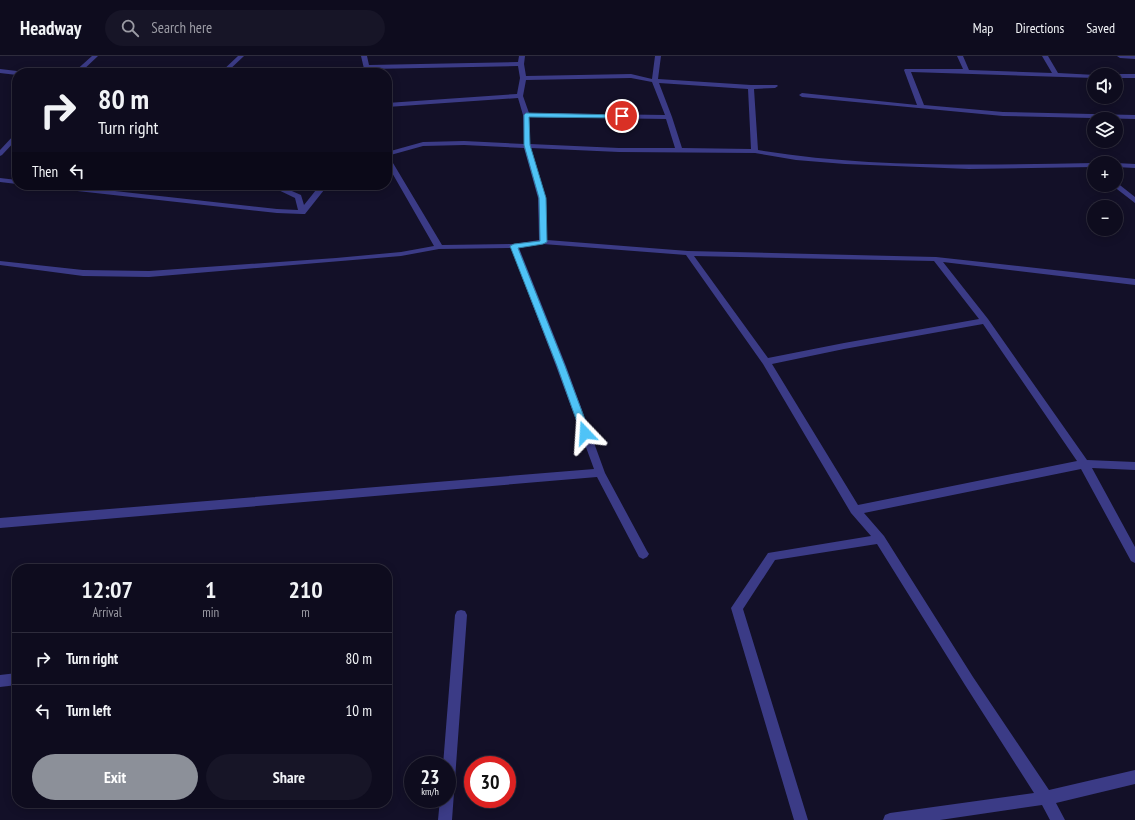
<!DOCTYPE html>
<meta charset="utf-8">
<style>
:root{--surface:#0e0c1e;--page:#171527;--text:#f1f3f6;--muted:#9b9ba4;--line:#2e2c3c;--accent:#8c9099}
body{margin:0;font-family:"PT Sans Narrow",sans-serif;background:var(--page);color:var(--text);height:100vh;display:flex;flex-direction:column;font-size:15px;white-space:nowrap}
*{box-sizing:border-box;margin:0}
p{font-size:13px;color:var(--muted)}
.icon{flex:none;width:22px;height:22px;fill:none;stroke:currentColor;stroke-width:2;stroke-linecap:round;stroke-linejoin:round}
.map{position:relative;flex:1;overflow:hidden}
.side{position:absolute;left:12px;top:508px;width:380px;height:244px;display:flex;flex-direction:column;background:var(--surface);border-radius:16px;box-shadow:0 2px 10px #0003,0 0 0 1px var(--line)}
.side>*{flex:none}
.top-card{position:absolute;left:12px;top:12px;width:380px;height:122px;border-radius:16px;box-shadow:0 2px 10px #0003,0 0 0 1px var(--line);background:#0e0c1e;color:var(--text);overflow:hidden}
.buttons{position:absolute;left:1087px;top:12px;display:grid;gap:8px}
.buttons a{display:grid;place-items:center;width:36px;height:36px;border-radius:50%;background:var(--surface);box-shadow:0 2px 10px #0003,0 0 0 1px var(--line);font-size:20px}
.speed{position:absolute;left:404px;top:700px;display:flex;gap:8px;font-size:20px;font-weight:700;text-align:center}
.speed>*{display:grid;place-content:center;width:52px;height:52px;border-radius:50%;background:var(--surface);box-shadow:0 2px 10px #0003,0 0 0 1px var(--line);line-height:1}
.speed small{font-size:10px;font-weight:400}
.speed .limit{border:6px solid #d22;background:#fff;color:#111}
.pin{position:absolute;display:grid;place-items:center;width:34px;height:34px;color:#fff;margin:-17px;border:2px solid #fff;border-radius:50%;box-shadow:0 1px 4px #0007}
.me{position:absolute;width:44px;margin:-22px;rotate:340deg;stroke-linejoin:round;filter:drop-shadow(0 0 3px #0008)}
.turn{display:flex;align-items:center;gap:14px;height:84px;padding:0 20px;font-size:18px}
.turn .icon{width:52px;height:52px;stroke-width:2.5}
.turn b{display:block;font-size:28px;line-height:34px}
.then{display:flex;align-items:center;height:38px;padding:0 20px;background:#0003;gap:8px;font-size:15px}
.eta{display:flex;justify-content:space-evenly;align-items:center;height:68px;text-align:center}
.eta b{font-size:24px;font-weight:700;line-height:28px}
.primary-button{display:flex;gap:8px;margin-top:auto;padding:8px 20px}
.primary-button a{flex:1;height:46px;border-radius:24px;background:var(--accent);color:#fff;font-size:16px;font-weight:700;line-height:46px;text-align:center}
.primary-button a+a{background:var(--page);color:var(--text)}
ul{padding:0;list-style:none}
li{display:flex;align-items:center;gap:12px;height:52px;padding:0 20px;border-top:1px solid var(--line)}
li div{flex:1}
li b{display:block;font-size:15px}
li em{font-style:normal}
header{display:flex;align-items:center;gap:24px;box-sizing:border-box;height:56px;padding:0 20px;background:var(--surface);border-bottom:1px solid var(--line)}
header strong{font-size:19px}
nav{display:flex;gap:22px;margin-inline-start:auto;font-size:14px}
.search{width:280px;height:36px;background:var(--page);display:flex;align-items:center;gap:10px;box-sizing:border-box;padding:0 14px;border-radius:22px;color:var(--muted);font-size:15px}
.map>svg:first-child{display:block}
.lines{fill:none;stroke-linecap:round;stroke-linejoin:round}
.minor{fill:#3b3b86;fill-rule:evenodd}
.route{fill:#4fc3f7;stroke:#337fa1}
</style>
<header>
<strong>Headway</strong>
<div class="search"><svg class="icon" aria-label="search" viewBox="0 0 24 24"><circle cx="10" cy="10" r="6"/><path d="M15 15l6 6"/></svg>Search here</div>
<nav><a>Map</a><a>Directions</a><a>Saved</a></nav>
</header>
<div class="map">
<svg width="1135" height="764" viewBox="0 0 1135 764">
<rect width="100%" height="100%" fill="#131028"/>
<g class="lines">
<path class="minor" d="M92,0H98L80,17H73Z
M238,0H244L226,17H220Z
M361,0H367L369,9L518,6L519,0H525L524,8L526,20L631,18L652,23L655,0H661L658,23L751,29H777L778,30L775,32L754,33L758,94C869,112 982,109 1094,107V111L969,113L845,108L796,104L755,97L619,96L531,92L546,142L547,184L688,195L936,201L1135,223V229L943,206L988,263L1087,404L1135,406V414L1092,412L1135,491V507L1131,505L1081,413L864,457L884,480L973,621L1049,734L1135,714V728L1056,747L1065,764H1050L1042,749L940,764H883L885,759L890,757L1034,737L965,629L877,488L775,504L743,553L808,764H794L731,552L768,497L871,480L851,457L763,308L686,199L543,188L519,192L566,310L605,417L647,495L649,498L647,501L643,503L639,501L597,421L0,472V462L594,413L556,310L511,192L439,193L401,200L149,221L83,220L0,209V205L83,214L149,215L336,202L401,196L434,190L387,108V96L423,86L464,85L524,88L523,59L518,42L387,51V47L517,38L520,22L518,10L370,13L371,17H365ZM631,22L652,26L665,59L529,57L523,40L526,24ZM659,27L748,33L751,93L682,92L672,61ZM529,61L666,63L675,92H619L530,88ZM464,89L524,92L538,142L539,184L514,188L442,189L390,102L387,100L423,90ZM694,200L934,205L979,263L844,287L768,302ZM983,268L1077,405L858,449L772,308L844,293Z
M957,0H963L969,14L1052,17L1042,0H1048L1058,17L1096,19H1094V22L911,16L924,49L1003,56L1135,59V63L1003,60L802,41L799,39L802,37L917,49L904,14L905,13H963Z
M1117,0H1135V3L1120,2Z
M0,13L17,15L20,17H17V19L0,17Z
M1116,18H1135V22H1116V19H1114Z
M17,77V83L2,99L0,100V94L15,78Z
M1116,107L1135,108V112L1116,111Z
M0,122L17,124V128L0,126Z
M1116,126L1135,141V147L1113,130L1116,129Z
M37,129H61L277,153L298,154L295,142L268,129H278L301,139L304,149L320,129H328L305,158H302L277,157L41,131Z
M461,554L465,555L467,559L452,764H438L440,743H447V709H443L455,559L457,555Z
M17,617V629L0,631V619Z"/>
</g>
<path class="route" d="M526,57L622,59L625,60L622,62L529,61L530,89L546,142L547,186L543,188L518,192L565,310L590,377L585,380L581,377L557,310L510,190L514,188L540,185L539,142L524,89V59Z"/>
</svg>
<div class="buttons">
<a><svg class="icon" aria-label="sound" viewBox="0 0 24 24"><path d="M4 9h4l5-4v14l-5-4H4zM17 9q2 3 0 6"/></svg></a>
<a><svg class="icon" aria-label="layers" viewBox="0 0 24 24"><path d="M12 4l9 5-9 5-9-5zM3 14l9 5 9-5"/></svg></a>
<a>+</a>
<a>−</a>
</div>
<div class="speed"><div>23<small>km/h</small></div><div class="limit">30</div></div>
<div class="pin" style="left:622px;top:60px;background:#d93025"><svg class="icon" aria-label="arrive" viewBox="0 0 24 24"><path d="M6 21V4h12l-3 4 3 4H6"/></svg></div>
<svg class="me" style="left:585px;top:377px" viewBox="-20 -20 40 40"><path d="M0-17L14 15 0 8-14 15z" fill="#4fc3f7" stroke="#fff" stroke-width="4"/></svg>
<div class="top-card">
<div class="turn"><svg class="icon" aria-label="right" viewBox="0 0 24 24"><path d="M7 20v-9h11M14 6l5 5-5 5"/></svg><div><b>80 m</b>Turn right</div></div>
<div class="then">Then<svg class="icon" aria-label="left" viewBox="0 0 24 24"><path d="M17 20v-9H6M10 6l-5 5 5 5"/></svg></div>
</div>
<section class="side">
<div class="eta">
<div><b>12:07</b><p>Arrival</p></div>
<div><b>1</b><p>min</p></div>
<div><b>210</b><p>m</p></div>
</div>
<ul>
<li><svg class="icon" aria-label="right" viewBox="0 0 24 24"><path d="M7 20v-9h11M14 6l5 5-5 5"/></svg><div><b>Turn right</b></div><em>80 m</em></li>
<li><svg class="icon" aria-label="left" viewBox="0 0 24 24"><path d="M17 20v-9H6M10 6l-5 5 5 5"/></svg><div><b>Turn left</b></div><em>10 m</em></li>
</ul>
<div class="primary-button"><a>Exit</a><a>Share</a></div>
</section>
</div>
